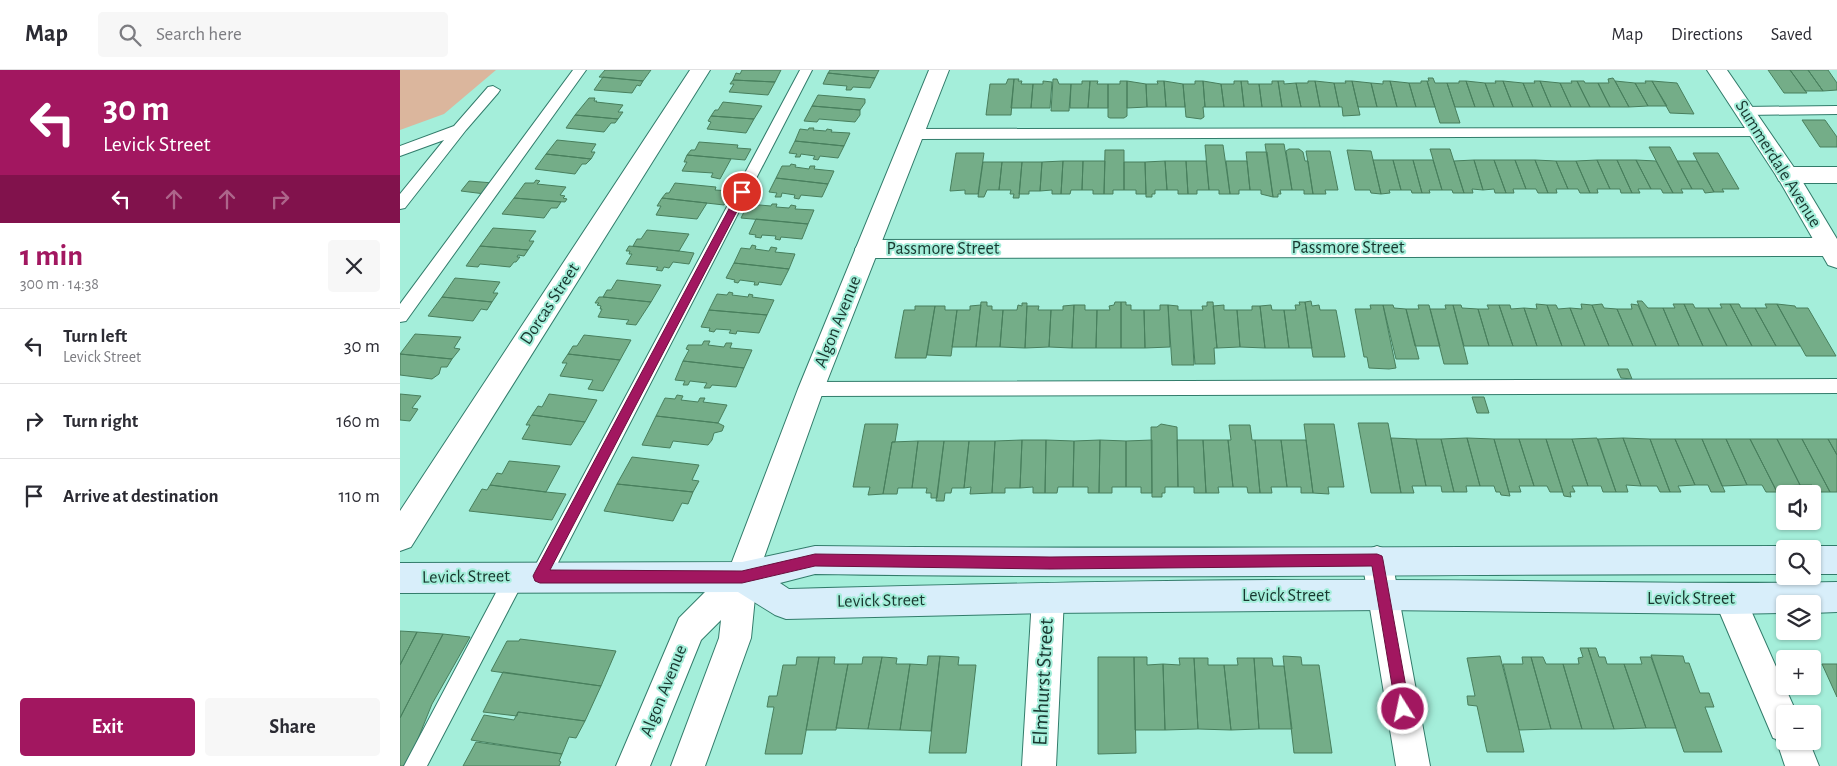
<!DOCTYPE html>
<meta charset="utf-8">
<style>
:root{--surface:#fff;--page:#f7f7f7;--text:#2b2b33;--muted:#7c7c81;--line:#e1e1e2;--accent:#a21760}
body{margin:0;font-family:"Alegreya Sans",sans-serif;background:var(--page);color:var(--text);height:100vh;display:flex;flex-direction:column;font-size:19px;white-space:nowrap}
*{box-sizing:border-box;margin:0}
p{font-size:16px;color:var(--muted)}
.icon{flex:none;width:28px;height:28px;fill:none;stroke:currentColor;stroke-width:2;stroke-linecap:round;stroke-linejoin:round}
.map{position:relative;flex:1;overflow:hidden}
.details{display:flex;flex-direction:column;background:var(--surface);width:400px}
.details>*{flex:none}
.hud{background:#a21760;color:#fff;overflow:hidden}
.controls{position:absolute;left:1376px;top:415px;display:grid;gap:10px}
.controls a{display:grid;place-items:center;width:45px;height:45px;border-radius:5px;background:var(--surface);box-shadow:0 1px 4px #0004;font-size:25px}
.pin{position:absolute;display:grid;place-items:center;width:42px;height:42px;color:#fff;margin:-21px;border:2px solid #fff;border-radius:50%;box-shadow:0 1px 5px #0007}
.me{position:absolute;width:55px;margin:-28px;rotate:350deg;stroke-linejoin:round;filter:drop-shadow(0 0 4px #0008)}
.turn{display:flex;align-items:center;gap:18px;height:105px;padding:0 20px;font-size:22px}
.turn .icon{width:65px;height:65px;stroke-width:2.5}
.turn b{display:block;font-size:35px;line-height:42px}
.lanes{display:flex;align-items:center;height:48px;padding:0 20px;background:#0003;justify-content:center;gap:25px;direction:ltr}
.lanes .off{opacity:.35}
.round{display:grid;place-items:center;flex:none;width:52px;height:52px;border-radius:5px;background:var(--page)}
.overview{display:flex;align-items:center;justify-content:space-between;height:85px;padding:0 20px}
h1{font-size:30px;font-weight:600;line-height:38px;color:var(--accent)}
.button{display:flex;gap:10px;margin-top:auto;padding:10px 20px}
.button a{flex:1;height:58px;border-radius:5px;background:var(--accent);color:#fff;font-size:20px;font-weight:600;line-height:58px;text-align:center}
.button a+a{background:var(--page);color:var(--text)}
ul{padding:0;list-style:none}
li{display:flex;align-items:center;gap:15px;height:75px;padding:0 20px;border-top:1px solid var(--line)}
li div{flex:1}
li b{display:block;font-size:19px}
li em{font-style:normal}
header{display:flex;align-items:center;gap:30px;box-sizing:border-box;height:70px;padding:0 25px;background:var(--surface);border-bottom:1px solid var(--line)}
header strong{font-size:24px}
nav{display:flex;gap:28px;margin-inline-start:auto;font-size:18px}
.search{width:350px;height:45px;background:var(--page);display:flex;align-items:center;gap:12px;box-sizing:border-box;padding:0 18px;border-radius:5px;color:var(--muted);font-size:19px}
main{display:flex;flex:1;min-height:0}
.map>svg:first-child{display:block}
.green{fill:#dbb69d}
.building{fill:#74ad88;stroke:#487f5d}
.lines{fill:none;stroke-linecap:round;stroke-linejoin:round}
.service-casing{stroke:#327c6b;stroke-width:2}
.minor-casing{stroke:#327c6b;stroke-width:2}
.tertiary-casing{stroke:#327c6b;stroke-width:2}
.secondary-casing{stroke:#327c6b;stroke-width:2}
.service{fill:#fff;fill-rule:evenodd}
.minor{fill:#fff;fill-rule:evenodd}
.tertiary{fill:#fff;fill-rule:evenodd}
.secondary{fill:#d8eefa;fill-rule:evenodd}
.route{fill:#a21760;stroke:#690f3e}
.labels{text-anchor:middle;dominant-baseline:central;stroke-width:4;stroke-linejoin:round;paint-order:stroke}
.street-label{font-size:18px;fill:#18372f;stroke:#a4eeda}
.near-street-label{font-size:21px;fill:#18372f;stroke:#a4eeda}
</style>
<header>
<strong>Map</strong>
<div class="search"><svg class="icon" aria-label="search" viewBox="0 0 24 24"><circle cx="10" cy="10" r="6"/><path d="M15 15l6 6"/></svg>Search here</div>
<nav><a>Map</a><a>Directions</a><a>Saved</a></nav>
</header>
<main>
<section class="details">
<div class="hud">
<div class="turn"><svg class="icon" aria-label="left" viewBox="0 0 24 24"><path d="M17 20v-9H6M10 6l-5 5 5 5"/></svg><div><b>30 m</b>Levick Street</div></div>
<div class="lanes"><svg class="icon" aria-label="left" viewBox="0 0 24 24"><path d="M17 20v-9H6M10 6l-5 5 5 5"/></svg><svg class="icon off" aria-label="ahead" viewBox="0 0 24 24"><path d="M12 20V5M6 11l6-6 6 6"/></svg><svg class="icon off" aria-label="ahead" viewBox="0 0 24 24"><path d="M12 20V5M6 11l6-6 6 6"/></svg><svg class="icon off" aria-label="right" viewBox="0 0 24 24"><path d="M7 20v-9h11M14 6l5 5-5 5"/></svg></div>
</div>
<div class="overview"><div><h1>1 min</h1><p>300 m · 14:38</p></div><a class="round"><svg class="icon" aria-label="close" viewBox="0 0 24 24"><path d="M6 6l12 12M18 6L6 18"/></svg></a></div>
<ul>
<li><svg class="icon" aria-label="left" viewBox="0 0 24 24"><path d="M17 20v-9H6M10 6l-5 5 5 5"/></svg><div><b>Turn left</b><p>Levick Street</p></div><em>30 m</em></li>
<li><svg class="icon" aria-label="right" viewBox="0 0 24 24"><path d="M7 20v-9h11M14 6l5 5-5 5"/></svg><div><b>Turn right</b></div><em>160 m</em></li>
<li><svg class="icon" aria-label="arrive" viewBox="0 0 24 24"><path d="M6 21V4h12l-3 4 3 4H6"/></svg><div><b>Arrive at destination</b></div><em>110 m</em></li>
</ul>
<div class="button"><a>Exit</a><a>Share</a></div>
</section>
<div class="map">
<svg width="1437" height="696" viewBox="0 0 1437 696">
<rect width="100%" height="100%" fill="#a4eeda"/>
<path class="green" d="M0,0H96L44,44L0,60Z"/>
<path class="building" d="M205,0H251L243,11L199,7Z
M342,0H381L375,12L333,10L336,3L340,4Z
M430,0H479L475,8L428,3Z
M1368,0H1390L1407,23H1384Z
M1390,0H1408L1423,21H1405Z
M1408,0H1428L1437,13V20L1423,21Z
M428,3L475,8L470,18L453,17L451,20H446L447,16L423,14Z
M203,7L243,11L240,16L237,15L232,23L194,20Z
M1028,8H1033L1035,13H1047L1060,53H1040L1027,11H1029Z
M1213,8L1215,11L1229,37H1210L1198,13H1209L1208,9Z
M608,9H614L611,45H586L590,14H606Z
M614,9H619L618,11H622L621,14H633L631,38H611Z
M653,9H657L659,14H671L669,41H651Z
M333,10L375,12L368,25L329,22L334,14H330Z
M643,11L652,12L650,38H631L633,14H643Z
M682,11H690L688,38H670L671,14H682Z
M690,11H698L697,14H708V38H688Z
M720,11H727V46L724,48H710L708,47V14H720Z
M727,11L746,14L747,37L727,38Z
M757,11H764L766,37H747L746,14H758Z
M764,11L783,14L785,37H766Z
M795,11H803L805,37H803L804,47L801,49L786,47L783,14H795Z
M803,11L821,14L824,37H805Z
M834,11H841L844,37H824L821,14H834Z
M841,11H848V14H859L862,37H844Z
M872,11H878L882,37H862L859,14H872Z
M878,11H884V14L896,13L901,37H882Z
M908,11H915L920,37H901L896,13H908Z
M915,11L934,13L939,37H920Z
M945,11H952L960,45L943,46L942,37H939L934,13H946Z
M952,11L971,13L977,37H958Z
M983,11H990L997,37H977L971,13L983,14Z
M990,11L1009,13L1016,37H997Z
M1021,11H1027L1035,37H1016L1009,13H1021Z
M1059,11H1066L1075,37H1055L1047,13H1059Z
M1066,11L1085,13L1094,37H1075Z
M1095,11H1103L1113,37H1094L1085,13H1096Z
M1103,11L1123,13L1133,37H1113Z
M1134,11H1140L1151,37H1133L1123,13H1135Z
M1140,11L1160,13L1171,37H1151Z
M1171,11H1177L1190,37H1171L1160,13H1172Z
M1177,11H1184L1185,13H1198L1210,37H1190Z
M1215,11L1235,13L1248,36L1229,37Z
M1245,11H1252L1267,36H1248L1235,13H1246Z
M1252,11L1277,13L1294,44L1270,43Z
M418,25L465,29V33L460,40L412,36Z
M189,28H195L194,31H197L196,32L223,35L218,42H223L218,49L175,45Z
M323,32L362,36L354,49L311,46L315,40H318Z
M412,36L460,40V45L455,52L419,49L417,52L404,51Z
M175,45L218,49L215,53H211L204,62L166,58Z
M311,46L354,49L346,63L307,59L311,52L308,51Z
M1402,50H1425L1437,67V77H1420Z
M409,58H414L413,60L426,61L427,59L432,60L431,62L450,63L444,76L395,71L400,59L408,60Z
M157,70L196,74L191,82H195L191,89L146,84Z
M395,71L444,76L438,88L420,86L418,90L413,89L415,86L401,84L400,87H395L397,84L389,83Z
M299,72L338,75L337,78L351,79L345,90L287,85L291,80H295Z
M865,74H884L892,120H880L881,124H878V127H873Z
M805,75H823L830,124H819V120H809Z
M1249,77H1270L1292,119H1281L1283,123H1273Z
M889,79H899L903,82L905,91H908L913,124H904V120H892L886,81Z
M1030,79H1050L1064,123H1053L1052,120H1042Z
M705,80H724V120H713V124H704Z
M947,80L971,81L981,124L971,123L970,120H955Z
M906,81H930L938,120H925L926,124H913Z
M846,82H867L873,127L861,124V120H850Z
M556,83H584L578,124H565V120L550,121Z
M1293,83H1318L1339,119H1322L1324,122H1314Z
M146,84L191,89L186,94H182L175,104L135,99Z
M287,85L331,89L320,109L311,107L313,103L282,101L287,92H284Z
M973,90H993L1001,120H989L990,123L981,124Z
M993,90H1013L1022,123H1012L1011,120H1001Z
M1013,90H1033L1042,120H1029L1030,123H1022Z
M1074,90H1094L1106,123H1095L1094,119L1083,120Z
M1074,90L1083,120L1072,119L1073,123H1064L1054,91Z
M1094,90H1115L1126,119H1113L1114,123H1106Z
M1115,90H1135L1148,123H1138L1136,119H1126Z
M1135,90L1156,91L1168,119H1156L1157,123H1148Z
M1197,90L1210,119H1197L1198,123H1190L1176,91Z
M1197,90H1217L1232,123H1221L1220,119H1210Z
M1217,90H1236L1251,119H1238L1240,123H1232Z
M1236,90L1256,91L1273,123H1263L1261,119H1251Z
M663,91H683L682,120H671L670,124H661Z
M663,91L661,124H652V120L640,121L642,92Z
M683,91H705L704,124H693V120H682Z
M765,91H786L788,124H778V120H767Z
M765,91L767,120H755V124H752V127H746L745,92Z
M786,91H806L809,120H797V124H788Z
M826,91H847L850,120H839V124H830Z
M1156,91H1176L1190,123H1180L1178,119H1168Z
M1277,91H1297L1314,122L1305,123L1303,119H1292Z
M583,92H602L599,120H587L584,127H578Z
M602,92H622L619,128H613L614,124H610L611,120H599Z
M622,92H642L640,121H629V124H619Z
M724,92H745L746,124H736V120H724Z
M391,94L396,95L395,97L409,99L410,96H415L414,99L434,101L428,114L376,108L382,96H390Z
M376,108L428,114L422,127L401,125L399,129L394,128L395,125L382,123L381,127H375L377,123L369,122Z
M136,110L140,111L137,114L166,117L160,125L165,126L163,128L167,129L165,132L114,128L125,113H134Z
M69,111L93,113L85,124L61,121Z
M275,113L316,117L315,120L330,121V125L324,135L262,128L266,123H269Z
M114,128L161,132L157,138H151L144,148L102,144Z
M262,128L307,133L297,149L256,145L261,136H257Z
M348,134L371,136L372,134H377L376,137L389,138L391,135L396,136L395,139L414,140L408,154L341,148Z
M356,149L408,154L402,169L381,167L380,170L375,169L376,166L362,165L361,168L355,167L356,165L349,164Z
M93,158L136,161L129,171H134L128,180L80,176Z
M247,160L289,164L279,181L233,176L237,169H241Z
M352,175L356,176L355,179L369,181L371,177L377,178L375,182L395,184L389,199L334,193L341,178L350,179Z
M80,176L128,180L124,186L118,185L117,187H120L116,192H114L110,197L80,194L78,197L66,196Z
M229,176L279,181L294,183L289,194L273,192L269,198L264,197L262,201L256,200L258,197L226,194L232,184H229L230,181H226Z
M334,193L389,199L381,215L359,212L358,215H354L355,212L340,210L338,213L334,212L335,210L326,208Z
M55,208L100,212L93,223H98L92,232L42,227Z
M217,210L261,215L251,232L203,227L207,220H211Z
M329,222L333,223L332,225L348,227L349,224L353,225L352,227L374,230L367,245L309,240L317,224L327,225Z
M42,227L92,232L87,240L81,239L73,251L28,246Z
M199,227H203L251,232L236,255L226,254L229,250L198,247L202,239H200L201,236L197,235L199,233H195Z
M911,231L912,236L919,235L920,240H936L945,287H913L905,232Z
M1237,231H1242L1248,238H1263L1279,276H1256Z
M581,232H587V236H592V240H603L600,277H576Z
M715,232H721V278H696L697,240H710L709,236L714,235Z
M721,232H726V235H731V240H744L745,278H721Z
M807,232H813L817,278H814L815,294H795L791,240H803L802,236H807Z
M899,232H905L912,278H889L884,240H896L895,235H900Z
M622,233H627L625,278L600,277L603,240H617L618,235L622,236Z
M1136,234L1147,235L1162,276H1137L1124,238L1137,239Z
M1181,234L1192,235L1209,276H1185L1170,238L1182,239Z
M1202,234L1204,238L1217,239L1233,276H1209L1192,235Z
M1231,234L1238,235L1256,276H1233L1217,239H1232Z
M1273,234H1284L1303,276H1279L1263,238H1275Z
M1284,234H1293L1295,238H1308L1327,276H1303Z
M1320,234H1330L1352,276H1327L1308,238H1322Z
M1330,234H1339L1341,238H1355L1376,276H1352Z
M1365,234H1377L1400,276H1376L1355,238H1367Z
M1377,234L1395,236L1396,238H1408L1436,286H1406Z
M581,235L576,277H552L557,240H570V236Z
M674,235H685V240H697L696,278H672Z
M674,235L672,278L649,277L651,240H663V236Z
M760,235H768L770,277L745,278L744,240H760Z
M768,235L778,236V240H791L794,295H772Z
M824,235V240H837L840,277L817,278L813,236Z
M871,235L872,240H884L889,278H865L860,236Z
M970,235H983L996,298L989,299L969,298L967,287H964L955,239H971Z
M983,235H993L994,238L1006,239L1019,289H996Z
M1018,235H1029L1040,276H1015L1006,239H1019Z
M1045,235H1053L1068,294H1044L1030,239H1046Z
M1053,235H1061L1062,238L1078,239L1089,276H1064Z
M1087,235H1099L1113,276H1089L1078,239H1089Z
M1099,235H1110L1111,239L1124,238L1137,276H1113Z
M1147,235H1156L1158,239L1170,238L1185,276H1162Z
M515,236H535L526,288H495L504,240H515Z
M535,236H545V240H557L551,286L527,285Z
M627,236H639L638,240H651L649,277L625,278Z
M852,236H860L865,278L840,277L837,240H852Z
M309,240L367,245L359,263L337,261L336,264L329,263L331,260L316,259L314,262L309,261L310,258L301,257Z
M15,264L61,267L54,278L60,279L52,289L0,284Z
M184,265L231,270L220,290L168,284L173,276H177Z
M304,271H310L308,275L324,277L326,273H332L330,278L352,280L344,298L283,291L289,280L286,279L288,275H302Z
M0,284L52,289L47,297H41L39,304L32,309L0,305Z
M168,284L220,290L203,321L188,319L193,310L160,306L167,293H162Z
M283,291L344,298L336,317L312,315L310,318H304L307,313L290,311L288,315H283L285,311L275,310Z
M1217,299H1228L1232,309L1221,308Z
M0,324L21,326L12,338L18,339L10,351L0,350Z
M149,324L197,330L185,352L132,345L138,336L142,337Z
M277,325L283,326L281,330L298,332L300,328H305L303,332L327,335L318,353L256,346L265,328L275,329Z
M1072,327H1084L1089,343H1077Z
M132,345L185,352L171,375L122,369L130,355H126Z
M256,346L318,353L324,356L322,361L314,363L312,370L308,375L273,371L270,378L242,375Z
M958,353H988L1001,423H971Z
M465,354H498L495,372H492L483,424L468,425L470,417H453Z
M761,354L777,357L778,417H765V423H762V427H752L751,357H757Z
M904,354H934L944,417H928L929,424L913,423Z
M829,355H850L852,370H855L860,423H848L847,417H833L828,370H831Z
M991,368L1016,369L1026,416H1012L1014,423H1001Z
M1067,368L1080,416H1066L1067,422H1054L1041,369Z
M1067,368L1094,369L1110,426L1101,425L1100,422H1096L1094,416H1080Z
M1197,368L1216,422H1203L1201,416H1188L1172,369Z
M1223,368L1241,416L1226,415L1228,422H1216L1198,369Z
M1223,368L1250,369L1270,422H1260L1257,416H1241Z
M1016,369H1041L1054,422H1042L1041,416H1026Z
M1094,369H1119L1134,416H1119L1121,422H1109Z
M1119,369H1146L1163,422H1150L1147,416H1134Z
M1146,369H1172L1188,416H1172L1175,422H1170L1171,427L1164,426Z
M1250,369H1275L1295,415L1278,416L1281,422H1270Z
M1275,369H1302L1325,422H1311L1308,415H1295Z
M1302,369H1326L1347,415L1322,416Z
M1326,369H1350L1377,422H1366L1362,415H1347Z
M1350,369H1377L1400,415L1384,416L1387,422H1377Z
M1377,369H1402L1430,422H1415L1412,415H1400Z
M1402,369H1428L1437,385V422H1430Z
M1428,369H1437V385Z
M622,370H646L645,423H633V417L620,418Z
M622,370L620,418H605V423H592L595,371Z
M646,370L674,371L673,417H658L657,423H645Z
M700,370L726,371V417H712V423H699Z
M700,370L699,423H688V417H673L674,371Z
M752,370V423H741V417H726V371Z
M777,370H803L806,423H794V417H778Z
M803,370H828L833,417H818L819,423H806Z
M855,370H881L887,417H871L872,423H860Z
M881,370H906L913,423H901V417H887Z
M518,371H544L537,428H531V423H526L527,418H512Z
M518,371L512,418H498L497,424H483L492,372Z
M544,371H569L564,418H552L551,423H545L544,431H536Z
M569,371H595L592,423L570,424L571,417L564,418Z
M232,387L299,395L292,410L299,411L293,422L217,414Z
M109,391L160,396L146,422L90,415L97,403L102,404Z
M217,414L293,422L288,434L282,433L273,451L204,441Z
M90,415L146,422L166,424L152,450L69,441L82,419L87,420Z
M0,561L17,562L0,595Z
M17,562L43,564L0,648V595Z
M43,564L70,567L32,634L7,696H0V648Z
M120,569L216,581L201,616L91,601L107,571H119Z
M1180,578H1188L1214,659H1182L1163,594H1179L1178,588L1183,587Z
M1188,578H1196L1199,587H1205L1207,594H1224L1246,658L1214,659Z
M1251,585L1283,586L1285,593H1289L1300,623H1309L1314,637H1305L1322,682H1284Z
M528,586H540L531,661L500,660L510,594L527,595Z
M540,586L559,587L558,595H576L566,683H529Z
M883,586L901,587L902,595H919L932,683H894Z
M1100,586L1119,660L1124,682H1087L1077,636L1068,635L1067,626H1075L1067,588Z
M397,587H419L402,684H365L374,637H367L369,626H377L383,595H396Z
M419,587H435L434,594H448L436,660H406Z
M463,587H482L468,659L436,658L448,594H462Z
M482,587L497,588L496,594H510L500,660L468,659Z
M698,587H734L736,683L698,684Z
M734,587H747V595L763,594L765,660H735Z
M1122,587H1131L1151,659L1119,660L1103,594H1123Z
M1131,587H1143L1146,594H1163L1182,659H1151Z
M1240,587H1251L1276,658H1246L1224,594H1242Z
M779,588H794L798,659L765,660L763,594L780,595Z
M794,588H808V595H824L831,660L798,659Z
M837,588H854L859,659L831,660L824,595H838Z
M854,588H872L873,596H884L892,659H859Z
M1422,594H1437V627Z
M103,602L201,616L185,651L118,642L117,646L83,642Z
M118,642L185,651L176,668L169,667L162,684L71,670L84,645L114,650Z
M76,672L162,684L159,691L161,692L159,696H63Z"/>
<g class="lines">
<defs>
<path id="service" d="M173,0H186L6,251L0,252V234Z
M400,0H412L147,514L140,516L133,514L130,507L133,500Z
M93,16L100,20L98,23L66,60L5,138L0,139V124L44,70L0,86V76L54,56L88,17Z
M1437,36V44L1344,45L1339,44L1337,41L1339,38L1344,37Z
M1359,58L1364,60L1366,63L1364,66L512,69L507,67L505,64L507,61L512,59Z
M1437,309V323L411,326L405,324L402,319L405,314L411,312Z
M115,498L122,500L125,507L122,514L27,696H4L108,500Z"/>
<path id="minor" d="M290,0H310L11,477L0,481V441Z
M1387,97H1437V113H1387L1379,111L1376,105L1379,99Z
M1430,168L1437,170V184L1430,186L467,188L459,185L455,179L459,173L467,170Z
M977,476L988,480L992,490L1030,696H996L962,490L966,480Z
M648,513L659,517L664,528L656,696H622L632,528L637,517Z
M1330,514L1341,518L1397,644H1385V671H1409L1419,696H1385L1376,669L1373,668L1314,529L1319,518Z"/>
<path id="tertiary" d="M529,0H549L424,319L357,507L351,568L305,696H271L319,568L321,550L301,570L250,696H216L279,548L330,497L398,319Z
M1307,0H1327L1395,99L1437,169V198L1428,195L1379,110Z"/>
<path id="secondary" d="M415,476C738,480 1062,476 1385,476L1393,479H1385V504C1062,504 738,509 415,504L380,513L389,519C588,514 786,509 984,510C1135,510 1286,515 1437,512V542L1412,543V534H1385V543L1330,544L983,540L648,543L386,549L375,545L338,522L0,523V493L342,492Z
M1412,476H1437V504H1412V479H1404Z"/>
</defs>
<use href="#service" class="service-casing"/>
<use href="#minor" class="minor-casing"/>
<use href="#tertiary" class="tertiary-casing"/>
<use href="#secondary" class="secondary-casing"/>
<use href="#service" class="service"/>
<use href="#minor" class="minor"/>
<use href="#tertiary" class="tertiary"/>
<use href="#secondary" class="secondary"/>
</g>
<path class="route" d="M342,118L347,122L150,500L342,501L415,484L650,487L977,484L982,486L983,490L1010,639L1008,644L1003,646L998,644L996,639L972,496L650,499L415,496L342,513H140L135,511L133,506L135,502L338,122Z"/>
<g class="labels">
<g class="street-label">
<text transform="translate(1378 94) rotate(58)">Summerdale Avenue</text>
<text x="948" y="178">Passmore Street</text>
<text x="543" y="179">Passmore Street</text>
<text transform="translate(150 234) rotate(-57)">Dorcas Street</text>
<text transform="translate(438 252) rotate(-68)">Algon Avenue</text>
<text transform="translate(66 507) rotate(-1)">Levick Street</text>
<text x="886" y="526">Levick Street</text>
<text x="1291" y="529">Levick Street</text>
<text transform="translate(481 531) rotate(-1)">Levick Street</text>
<text transform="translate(264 621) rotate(-68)">Algon Avenue</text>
</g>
<g class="near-street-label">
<text transform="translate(643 612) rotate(-87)">Elmhurst Street</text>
</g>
</g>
</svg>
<div class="controls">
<a><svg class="icon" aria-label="sound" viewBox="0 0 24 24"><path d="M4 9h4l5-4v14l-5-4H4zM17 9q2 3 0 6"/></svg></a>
<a><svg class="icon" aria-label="search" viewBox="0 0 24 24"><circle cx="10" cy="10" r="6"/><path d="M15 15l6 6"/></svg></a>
<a><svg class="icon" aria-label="layers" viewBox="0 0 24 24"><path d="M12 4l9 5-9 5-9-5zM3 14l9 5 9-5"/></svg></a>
<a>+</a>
<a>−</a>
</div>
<div class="pin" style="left:342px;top:122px;background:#d93025"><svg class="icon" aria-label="arrive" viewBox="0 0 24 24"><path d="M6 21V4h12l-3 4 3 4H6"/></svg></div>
<svg class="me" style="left:1003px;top:639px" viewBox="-20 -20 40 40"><circle r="17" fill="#a21760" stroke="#fff" stroke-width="3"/><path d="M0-11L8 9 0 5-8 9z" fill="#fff"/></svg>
</div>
</main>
